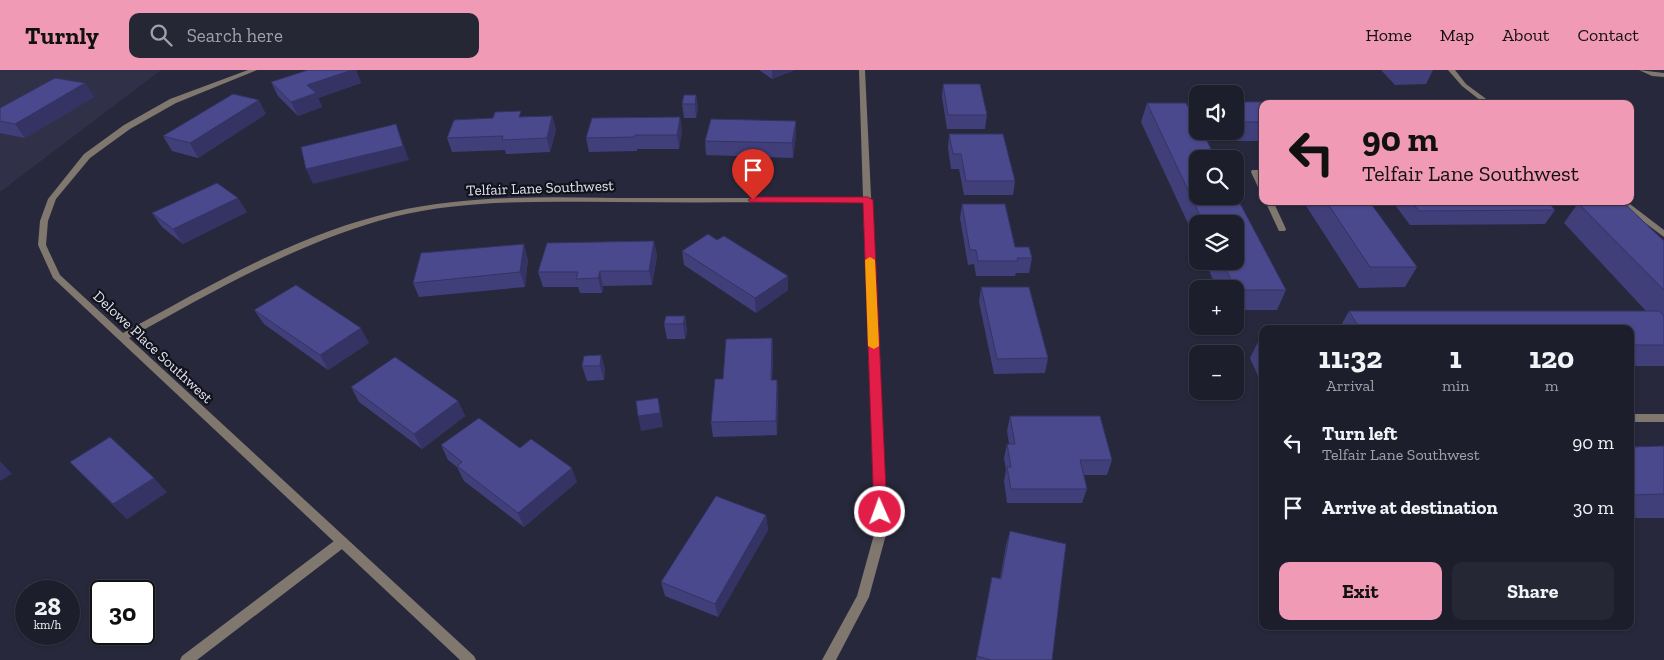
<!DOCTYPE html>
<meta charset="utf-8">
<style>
:root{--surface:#1d1e2c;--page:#252734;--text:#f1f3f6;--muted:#a0a2a9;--line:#3b3c48;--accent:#f09ab6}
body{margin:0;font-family:"Zilla Slab",serif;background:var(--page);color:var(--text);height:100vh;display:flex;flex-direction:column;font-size:19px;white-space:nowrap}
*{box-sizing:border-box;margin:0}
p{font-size:16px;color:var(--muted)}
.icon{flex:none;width:28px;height:28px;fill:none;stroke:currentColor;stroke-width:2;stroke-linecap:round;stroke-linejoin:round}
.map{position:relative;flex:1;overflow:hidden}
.drawer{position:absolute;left:1259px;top:255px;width:375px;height:305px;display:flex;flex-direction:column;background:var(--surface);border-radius:10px;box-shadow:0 1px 4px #0004,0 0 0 1px var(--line)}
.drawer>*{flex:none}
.guide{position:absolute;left:1259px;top:30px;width:375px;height:105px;border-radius:10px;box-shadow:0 1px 4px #0004,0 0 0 1px var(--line);background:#f09ab6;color:#111;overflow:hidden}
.controls{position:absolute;left:1189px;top:15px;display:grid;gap:10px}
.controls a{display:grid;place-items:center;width:55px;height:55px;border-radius:10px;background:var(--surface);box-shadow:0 1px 4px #0004,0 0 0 1px var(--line);font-size:25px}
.speed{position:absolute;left:15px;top:510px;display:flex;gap:10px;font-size:25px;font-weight:700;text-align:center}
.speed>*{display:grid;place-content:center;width:65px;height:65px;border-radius:50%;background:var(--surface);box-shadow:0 1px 4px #0004,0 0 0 1px var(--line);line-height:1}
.speed small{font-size:12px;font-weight:400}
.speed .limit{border:2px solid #111;border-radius:8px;background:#fff;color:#111}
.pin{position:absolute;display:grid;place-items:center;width:42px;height:42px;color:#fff;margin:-51px -21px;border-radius:50% 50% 50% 0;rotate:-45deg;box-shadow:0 0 5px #0007}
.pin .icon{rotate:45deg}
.me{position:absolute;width:55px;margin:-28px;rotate:358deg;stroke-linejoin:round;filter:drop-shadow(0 0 4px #0008)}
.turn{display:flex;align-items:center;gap:18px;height:105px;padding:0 20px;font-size:22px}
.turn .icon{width:65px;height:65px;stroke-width:2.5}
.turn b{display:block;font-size:35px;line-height:42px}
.eta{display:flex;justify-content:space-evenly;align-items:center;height:85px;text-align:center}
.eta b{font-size:30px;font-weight:700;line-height:35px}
.action{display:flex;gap:10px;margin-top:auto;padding:10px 20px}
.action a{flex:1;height:58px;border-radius:10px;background:var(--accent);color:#111;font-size:20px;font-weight:700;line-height:58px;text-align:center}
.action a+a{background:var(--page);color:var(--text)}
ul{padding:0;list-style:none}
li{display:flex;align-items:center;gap:15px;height:65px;padding:0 20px}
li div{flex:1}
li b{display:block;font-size:19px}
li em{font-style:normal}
header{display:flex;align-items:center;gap:30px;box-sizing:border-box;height:70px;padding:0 25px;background:var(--accent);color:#111}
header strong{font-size:24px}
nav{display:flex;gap:28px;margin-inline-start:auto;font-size:18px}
.search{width:350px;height:45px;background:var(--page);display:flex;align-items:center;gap:12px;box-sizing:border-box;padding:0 18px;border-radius:10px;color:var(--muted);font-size:19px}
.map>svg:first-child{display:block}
.built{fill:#303149}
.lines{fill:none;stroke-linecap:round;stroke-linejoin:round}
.lane{fill:#80776f;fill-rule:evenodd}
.street{fill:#80776f;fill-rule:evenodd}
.wall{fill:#403f7a}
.shaded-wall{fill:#343363}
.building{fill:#4b498e;stroke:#343363}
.route{fill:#e11d48;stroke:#92132f}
.slow{fill:#f59e0b}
.labels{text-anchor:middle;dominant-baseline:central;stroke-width:4.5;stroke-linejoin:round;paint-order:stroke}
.street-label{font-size:15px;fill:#e2e3f0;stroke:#11121b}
</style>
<header>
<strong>Turnly</strong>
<div class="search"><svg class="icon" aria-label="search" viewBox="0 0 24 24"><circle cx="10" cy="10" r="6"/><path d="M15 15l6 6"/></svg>Search here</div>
<nav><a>Home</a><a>Map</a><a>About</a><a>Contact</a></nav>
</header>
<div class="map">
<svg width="1664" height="590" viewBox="0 0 1664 590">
<rect width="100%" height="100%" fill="#27283b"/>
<path class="built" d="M0,0H161L0,122Z"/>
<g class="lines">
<path class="lane" d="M1448,0H1455L1466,14L1493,34H1485L1462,16Z
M1639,0L1664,3V7L1652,6Z
M1252,100H1262V104H1260L1262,109V119L1258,117L1251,102Z
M1265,131H1273L1286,159L1285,161H1279Z
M1616,131H1626L1664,160V167Z
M1630,344H1664V352H1630Z
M342,467L346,468L348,472L346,476L197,590H180L182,586L338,468Z"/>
<path class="street" d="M248,0H257L176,33L130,59L90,88L56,129L48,151L46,175L60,205L123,263C209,216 297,164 393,142C466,125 542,127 616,128C699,128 781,128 863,128L859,0H865L887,461L869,527L836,590H822L857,526L875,461L863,132C780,132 697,133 614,132C541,132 465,129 393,147C298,172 214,221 129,268L474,586L476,590H460L53,208L38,175L40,151L48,129L84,84L124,55L170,29Z"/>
</g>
<path class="wall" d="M308,0H356L361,13L318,28L322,37L298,46L278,26L271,12Z
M759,0H795L772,9Z
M1381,0H1433L1426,14L1395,15Z
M85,13L94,27L25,68L0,63V38Z
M943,14L987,45L985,59H947L942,27Z
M696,25L698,39L696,48H684L682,34Z
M1235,32L1262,34V71H1231L1225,61H1235Z
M1147,33L1286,220L1277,240H1235V219H1217L1205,191H1235V154H1198V175L1141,52Z
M266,44L198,88L172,81L163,66Z
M552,46L556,60L550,82L506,84L505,80L452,82L447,68L523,47Z
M680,47L682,61L679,79H637V81L589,82L586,68Z
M949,64L1015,111L1013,125H964L959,99H951L948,78Z
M796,65L793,88L706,85L705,71Z
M1303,131H1369L1417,197L1405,217L1359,218Z
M1392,131H1547L1555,140L1545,154L1410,155Z
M1578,133L1664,171V296H1630V259H1339L1349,241H1646L1564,153Z
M962,134L1015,177L1032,188L1029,203H1016L1015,206H976L974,194L968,195L960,148Z
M247,142L183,174L162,157L152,143Z
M654,171L657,186L652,215L603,216L602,223H580L578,217H543L538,202Z
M682,181L788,206V220L756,243L684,195Z
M528,189L525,217L419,227L413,213Z
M981,217L1048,288L1045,303L994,304L979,232Z
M254,240L369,273L328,300L264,254Z
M685,246L687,261L685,269H667L664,254Z
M772,268L773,283L772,310H777L778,325L777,365L713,367L711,352L723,309Z
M1260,268H1262V315L1250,288Z
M601,285L605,300L604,310L587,311L582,296Z
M351,317L458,331L465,346L422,379L359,332Z
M1010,346L1112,390L1107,405H1084L1087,419L1082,433H1007L1004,411L1006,400L1004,388L1007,374H1009L1007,361Z
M441,375L520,378L577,412L524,457L464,411L457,397L448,390Z
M1664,376V448H1630V377Z
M70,392L167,422L127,449Z
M766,445L768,460L718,547L665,526L661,512Z
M1010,461L1052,590H976L992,507L1000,508L1006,475Z"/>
<path class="shaded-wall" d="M352,0H356L361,13L318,28L322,37L298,46L291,32L307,15Z
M772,0H795L772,9Z
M85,13L94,27L25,68L15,54Z
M696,25L698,39L696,48L695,34Z
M259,30L266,44L198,88L190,73Z
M552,46L556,60L550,82L547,68Z
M680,47L682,61L679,79L677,65Z
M796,51V65L793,88L792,73Z
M396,54L409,90L313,114L306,99Z
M238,128L247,142L183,174L173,159Z
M654,171L657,186L652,215L649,201Z
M524,174L528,189L525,217L520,202Z
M600,201L603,216L602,223L598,208Z
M788,206V220L756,243L755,228Z
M685,246L687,261L685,269L683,254Z
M361,258L369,273L328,300L320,285Z
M772,268L773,283L772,325L771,310Z
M601,285L605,300L604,310L600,296Z
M777,310L778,325L777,365L776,351Z
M658,328L663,357L641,361L638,346Z
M458,331L465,346L422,379L414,364Z
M0,391L12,404L0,411Z
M572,398L577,412L524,457L518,443Z
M154,408L167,422L127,449L113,434Z
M766,445L768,460L718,547L715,534Z"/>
<path class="building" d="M308,0H352L307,15L316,23L291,32L271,12Z
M55,8L85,13L15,54L0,51V38Z
M943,14H980L987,45H948Z
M233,24L259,30L190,73L163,66Z
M684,25H696L695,34H682Z
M1484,31L1487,34H1262V52H1238L1235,47V32Z
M1147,33H1186L1198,54V61H1202L1216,89H1198V126H1235V124L1286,220H1236L1222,191H1235V154H1204Z
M521,41L519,47L552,46L547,68L502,70L503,66L447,68L454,50L493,48L495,42Z
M680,47L677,65H635L634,67L586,68L592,48Z
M711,49L796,51L792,73L705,71Z
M396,54L403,76L306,99L301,77Z
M949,64H1003L1015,111H966L961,84H953Z
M217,113L238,128L173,159L152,143Z
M1326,131H1369L1417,197H1370Z
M1411,131H1547L1555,140L1419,141Z
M1578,133H1624L1664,171V220Z
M962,134H1005L1015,177H1029L1032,188H1017L1018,191H978L976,180H970Z
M708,164L717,170L724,166L788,206L755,228L682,181Z
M654,171L649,201H600L598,208L576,209L578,202H538L547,173Z
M524,174L520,202L413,213L421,183Z
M296,215L361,258L320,285L254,240Z
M981,217H1029L1048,288L997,289Z
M1349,241H1659L1664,246V275H1630V259H1360Z
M666,246H685L683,254H664Z
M772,268L771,310H777L776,351L711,352L715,309H723L726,269Z
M601,285L600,296H582L584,286Z
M395,287L458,331L414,364L351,317Z
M658,328L660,343L638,346L636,331Z
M1010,346H1100L1112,390H1080L1087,419H1011L1007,397H1011L1007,374H1015Z
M479,348L520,378L531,369L572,398L518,443L457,396L462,392L441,375Z
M110,367L154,408L113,434L70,392Z
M1664,376V424L1630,425V377Z
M716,426L766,445L715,534L661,512Z
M1010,461L1066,474L1052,590H991L977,586L992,507L1001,509Z"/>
<path class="route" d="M753,127H868L873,130L887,442L885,446L880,447L875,446L874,442L863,133L750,132L748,130Z"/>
<path class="slow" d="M870,187L875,190L879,276L874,279L868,276L865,190Z"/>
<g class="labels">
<g class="street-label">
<text transform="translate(540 118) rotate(-2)">Telfair Lane Southwest</text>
<text transform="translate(153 277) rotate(43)">Delowe Place Southwest</text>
</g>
</g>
</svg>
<div class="controls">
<a><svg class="icon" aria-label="sound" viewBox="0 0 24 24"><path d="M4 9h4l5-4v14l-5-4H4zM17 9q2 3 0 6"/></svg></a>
<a><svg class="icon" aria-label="search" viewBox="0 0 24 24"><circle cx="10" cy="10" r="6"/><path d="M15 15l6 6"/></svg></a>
<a><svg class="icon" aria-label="layers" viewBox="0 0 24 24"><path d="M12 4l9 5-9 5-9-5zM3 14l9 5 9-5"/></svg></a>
<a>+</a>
<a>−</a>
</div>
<div class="speed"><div>28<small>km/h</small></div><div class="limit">30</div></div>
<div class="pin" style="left:753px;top:130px;background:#d93025"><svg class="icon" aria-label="arrive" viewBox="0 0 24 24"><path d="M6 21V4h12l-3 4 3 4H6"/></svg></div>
<svg class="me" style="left:880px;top:442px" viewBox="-20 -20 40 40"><circle r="17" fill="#e11d48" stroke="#fff" stroke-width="3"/><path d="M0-11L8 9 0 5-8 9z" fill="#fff"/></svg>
<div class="guide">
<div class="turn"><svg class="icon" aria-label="left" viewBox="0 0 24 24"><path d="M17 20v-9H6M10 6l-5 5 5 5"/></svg><div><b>90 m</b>Telfair Lane Southwest</div></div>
</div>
<section class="drawer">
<div class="eta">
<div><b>11:32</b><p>Arrival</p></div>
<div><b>1</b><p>min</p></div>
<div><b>120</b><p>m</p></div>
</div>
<ul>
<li><svg class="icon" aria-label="left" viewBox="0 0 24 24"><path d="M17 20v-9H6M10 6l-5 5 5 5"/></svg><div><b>Turn left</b><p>Telfair Lane Southwest</p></div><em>90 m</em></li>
<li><svg class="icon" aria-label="arrive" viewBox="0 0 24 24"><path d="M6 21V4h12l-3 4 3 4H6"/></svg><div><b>Arrive at destination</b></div><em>30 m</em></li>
</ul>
<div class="action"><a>Exit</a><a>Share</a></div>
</section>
</div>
